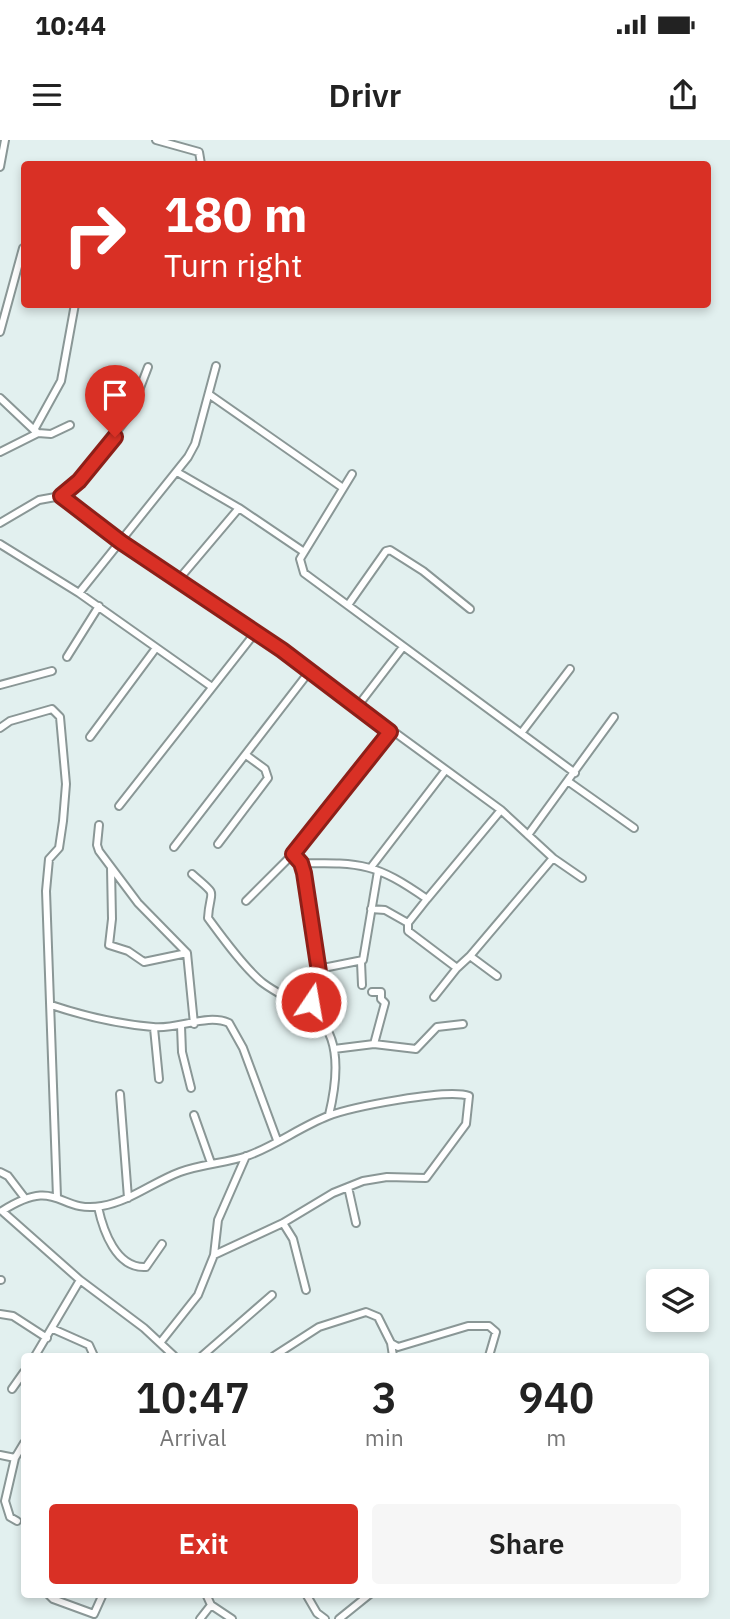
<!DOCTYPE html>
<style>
:root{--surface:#fff;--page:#f6f6f6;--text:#222;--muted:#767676;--accent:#d93025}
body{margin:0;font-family:"IBM Plex Sans",sans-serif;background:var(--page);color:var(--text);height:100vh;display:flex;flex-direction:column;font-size:26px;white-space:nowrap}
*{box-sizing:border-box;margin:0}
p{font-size:23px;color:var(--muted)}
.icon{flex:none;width:38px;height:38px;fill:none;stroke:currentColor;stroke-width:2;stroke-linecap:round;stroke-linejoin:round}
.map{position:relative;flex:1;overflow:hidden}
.side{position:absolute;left:21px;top:1213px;width:688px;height:245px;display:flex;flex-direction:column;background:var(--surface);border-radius:7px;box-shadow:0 4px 10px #0003}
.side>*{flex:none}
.hud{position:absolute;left:21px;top:21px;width:690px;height:147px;border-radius:7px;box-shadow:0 4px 10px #0003;background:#d93025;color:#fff;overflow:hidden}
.fabs{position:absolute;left:646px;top:1129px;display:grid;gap:14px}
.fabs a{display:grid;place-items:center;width:63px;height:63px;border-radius:7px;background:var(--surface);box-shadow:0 4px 10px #0003;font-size:35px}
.pin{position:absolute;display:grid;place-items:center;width:60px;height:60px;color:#fff;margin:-72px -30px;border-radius:50% 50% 50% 0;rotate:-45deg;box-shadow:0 0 7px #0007}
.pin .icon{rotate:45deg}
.me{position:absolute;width:77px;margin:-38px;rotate:12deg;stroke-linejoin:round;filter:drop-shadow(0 0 5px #0008)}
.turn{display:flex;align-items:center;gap:24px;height:147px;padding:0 28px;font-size:32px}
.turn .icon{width:91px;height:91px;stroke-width:2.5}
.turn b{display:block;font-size:49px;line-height:60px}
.eta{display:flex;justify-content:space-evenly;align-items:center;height:119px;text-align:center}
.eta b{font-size:42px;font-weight:600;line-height:49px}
.cta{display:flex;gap:14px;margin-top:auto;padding:14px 28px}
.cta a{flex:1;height:80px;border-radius:7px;background:var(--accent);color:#fff;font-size:28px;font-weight:600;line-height:80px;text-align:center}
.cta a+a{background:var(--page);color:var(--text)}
.status{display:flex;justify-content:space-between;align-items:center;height:49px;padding:0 35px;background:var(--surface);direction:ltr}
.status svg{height:19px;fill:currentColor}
header{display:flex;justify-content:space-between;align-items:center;height:91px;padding:0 28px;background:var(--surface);font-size:32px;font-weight:600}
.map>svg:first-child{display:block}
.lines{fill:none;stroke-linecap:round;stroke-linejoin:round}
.minor-casing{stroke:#8a9796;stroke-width:10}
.minor{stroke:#fff;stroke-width:6}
.route-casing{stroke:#8d1f18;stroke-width:18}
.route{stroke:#d93025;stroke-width:12}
</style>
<div class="status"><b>10:44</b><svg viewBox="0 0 49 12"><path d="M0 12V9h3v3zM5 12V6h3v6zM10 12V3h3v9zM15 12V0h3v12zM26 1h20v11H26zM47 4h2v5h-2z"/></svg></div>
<header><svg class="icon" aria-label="menu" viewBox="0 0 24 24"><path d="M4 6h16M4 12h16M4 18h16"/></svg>Drivr<svg class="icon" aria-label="share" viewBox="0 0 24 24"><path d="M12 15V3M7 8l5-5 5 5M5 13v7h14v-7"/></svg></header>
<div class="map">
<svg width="730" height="1479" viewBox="0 0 730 1479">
<rect width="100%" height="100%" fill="#e2f0ef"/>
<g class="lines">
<defs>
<path id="minor" d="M156,0L199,12L201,24
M0,27L5,0
M0,192L23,108
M210,255L343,348
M0,258L34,290
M38,293L34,290L61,241L75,164
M0,312L38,293L51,294L70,285
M177,332L239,368
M352,334L300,419L304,433L575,633
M61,356L121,402L282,510L501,670L553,718L470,816L457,828L408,791V783L427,759C375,723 363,723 301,723
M0,383L39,360L61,356L79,341L130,274L148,227
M0,404L79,453L212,547
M179,439L239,368L304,412
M79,453L188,317L195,304L216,226
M348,465L386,411L390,410L423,431L470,469
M67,517L99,466
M0,545L52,531
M357,567L403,507
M0,588L10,581L52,569L60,577L66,644L63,681L59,708L49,719L46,751L57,1057
M522,592L570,529
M90,597L156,508
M569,642L634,688
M119,666L255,493
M99,685L97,705L99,711L138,763L187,813L194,884
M528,695L614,577
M218,704L268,638L265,629L246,615
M174,707L309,532
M553,718L582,738
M372,726L445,631
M111,728L112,779L109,805L128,811L144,822L187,813
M192,734C220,759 210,746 208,778C222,797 245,829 263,843C280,856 303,864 318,878C343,901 336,946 329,975
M427,759L501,670
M246,761L293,714
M371,769L385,770L408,783
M470,816L497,836
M361,822L362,845
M319,832L304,734L301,723L293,714L390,592
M372,852H381V859L385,863L374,904
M434,857L457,828
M51,865C84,876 118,884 153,887C177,890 207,873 229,883L243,908L277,1000
M304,869C316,857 313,840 323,828L363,820L378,731
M181,886L182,912L191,948
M154,888L159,939
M334,909L374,904L416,909L437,887L463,884
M120,954L128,1058
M194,975L211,1023
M0,1032L8,1036L24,1057
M348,1047L356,1083
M98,1067C103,1090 116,1129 146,1127L162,1104
M2,1071C59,1035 57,1074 102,1066C131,1061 153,1042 180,1032C202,1024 226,1023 247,1016C275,1006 300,987 328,976C352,967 448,948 469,956L466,984L426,1038L387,1037L363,1041L333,1053L283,1083L214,1115
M2,1071L80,1140L144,1188L174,1216
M283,1083L293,1099L306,1150
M0,1140H1
M0,1174L13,1176L47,1198
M53,1189L89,1205L94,1216
M160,1203L198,1155L214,1115L218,1080L246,1016
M391,1203L393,1216
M35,1216L80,1140
M202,1216L272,1155
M274,1216L319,1187L366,1172L378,1177L391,1203L398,1207L468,1186H489L496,1192L489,1216
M12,1249L24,1232
M0,1315L15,1318L24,1303
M15,1318L5,1361L10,1377L17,1381
M48,1454L53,1459L94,1474L103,1454
M206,1454L211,1465L232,1479
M306,1454L317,1473L325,1479
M200,1479L211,1465
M339,1479L370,1454"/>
</defs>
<use href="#minor" class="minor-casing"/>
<use href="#minor" class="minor"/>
</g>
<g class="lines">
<defs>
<path id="route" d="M115,297L79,341L61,356L121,402L282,510L390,592L293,714L301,723L304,733L319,832L311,862"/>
</defs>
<use href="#route" class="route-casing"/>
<use href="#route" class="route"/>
</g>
</svg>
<div class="fabs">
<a><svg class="icon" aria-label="layers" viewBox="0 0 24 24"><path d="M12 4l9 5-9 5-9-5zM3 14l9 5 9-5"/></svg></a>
</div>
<div class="pin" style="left:115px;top:297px;background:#d93025"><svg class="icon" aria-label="arrive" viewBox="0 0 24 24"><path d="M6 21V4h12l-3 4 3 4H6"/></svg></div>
<svg class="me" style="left:311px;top:862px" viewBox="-20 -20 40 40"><circle r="17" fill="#d93025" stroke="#fff" stroke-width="3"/><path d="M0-11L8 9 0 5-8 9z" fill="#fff"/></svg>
<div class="hud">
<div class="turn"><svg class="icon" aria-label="right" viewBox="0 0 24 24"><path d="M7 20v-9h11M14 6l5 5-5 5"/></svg><div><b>180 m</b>Turn right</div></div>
</div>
<section class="side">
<div class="eta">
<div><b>10:47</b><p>Arrival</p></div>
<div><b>3</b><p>min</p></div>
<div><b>940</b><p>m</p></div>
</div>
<div class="cta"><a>Exit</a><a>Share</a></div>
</section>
</div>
